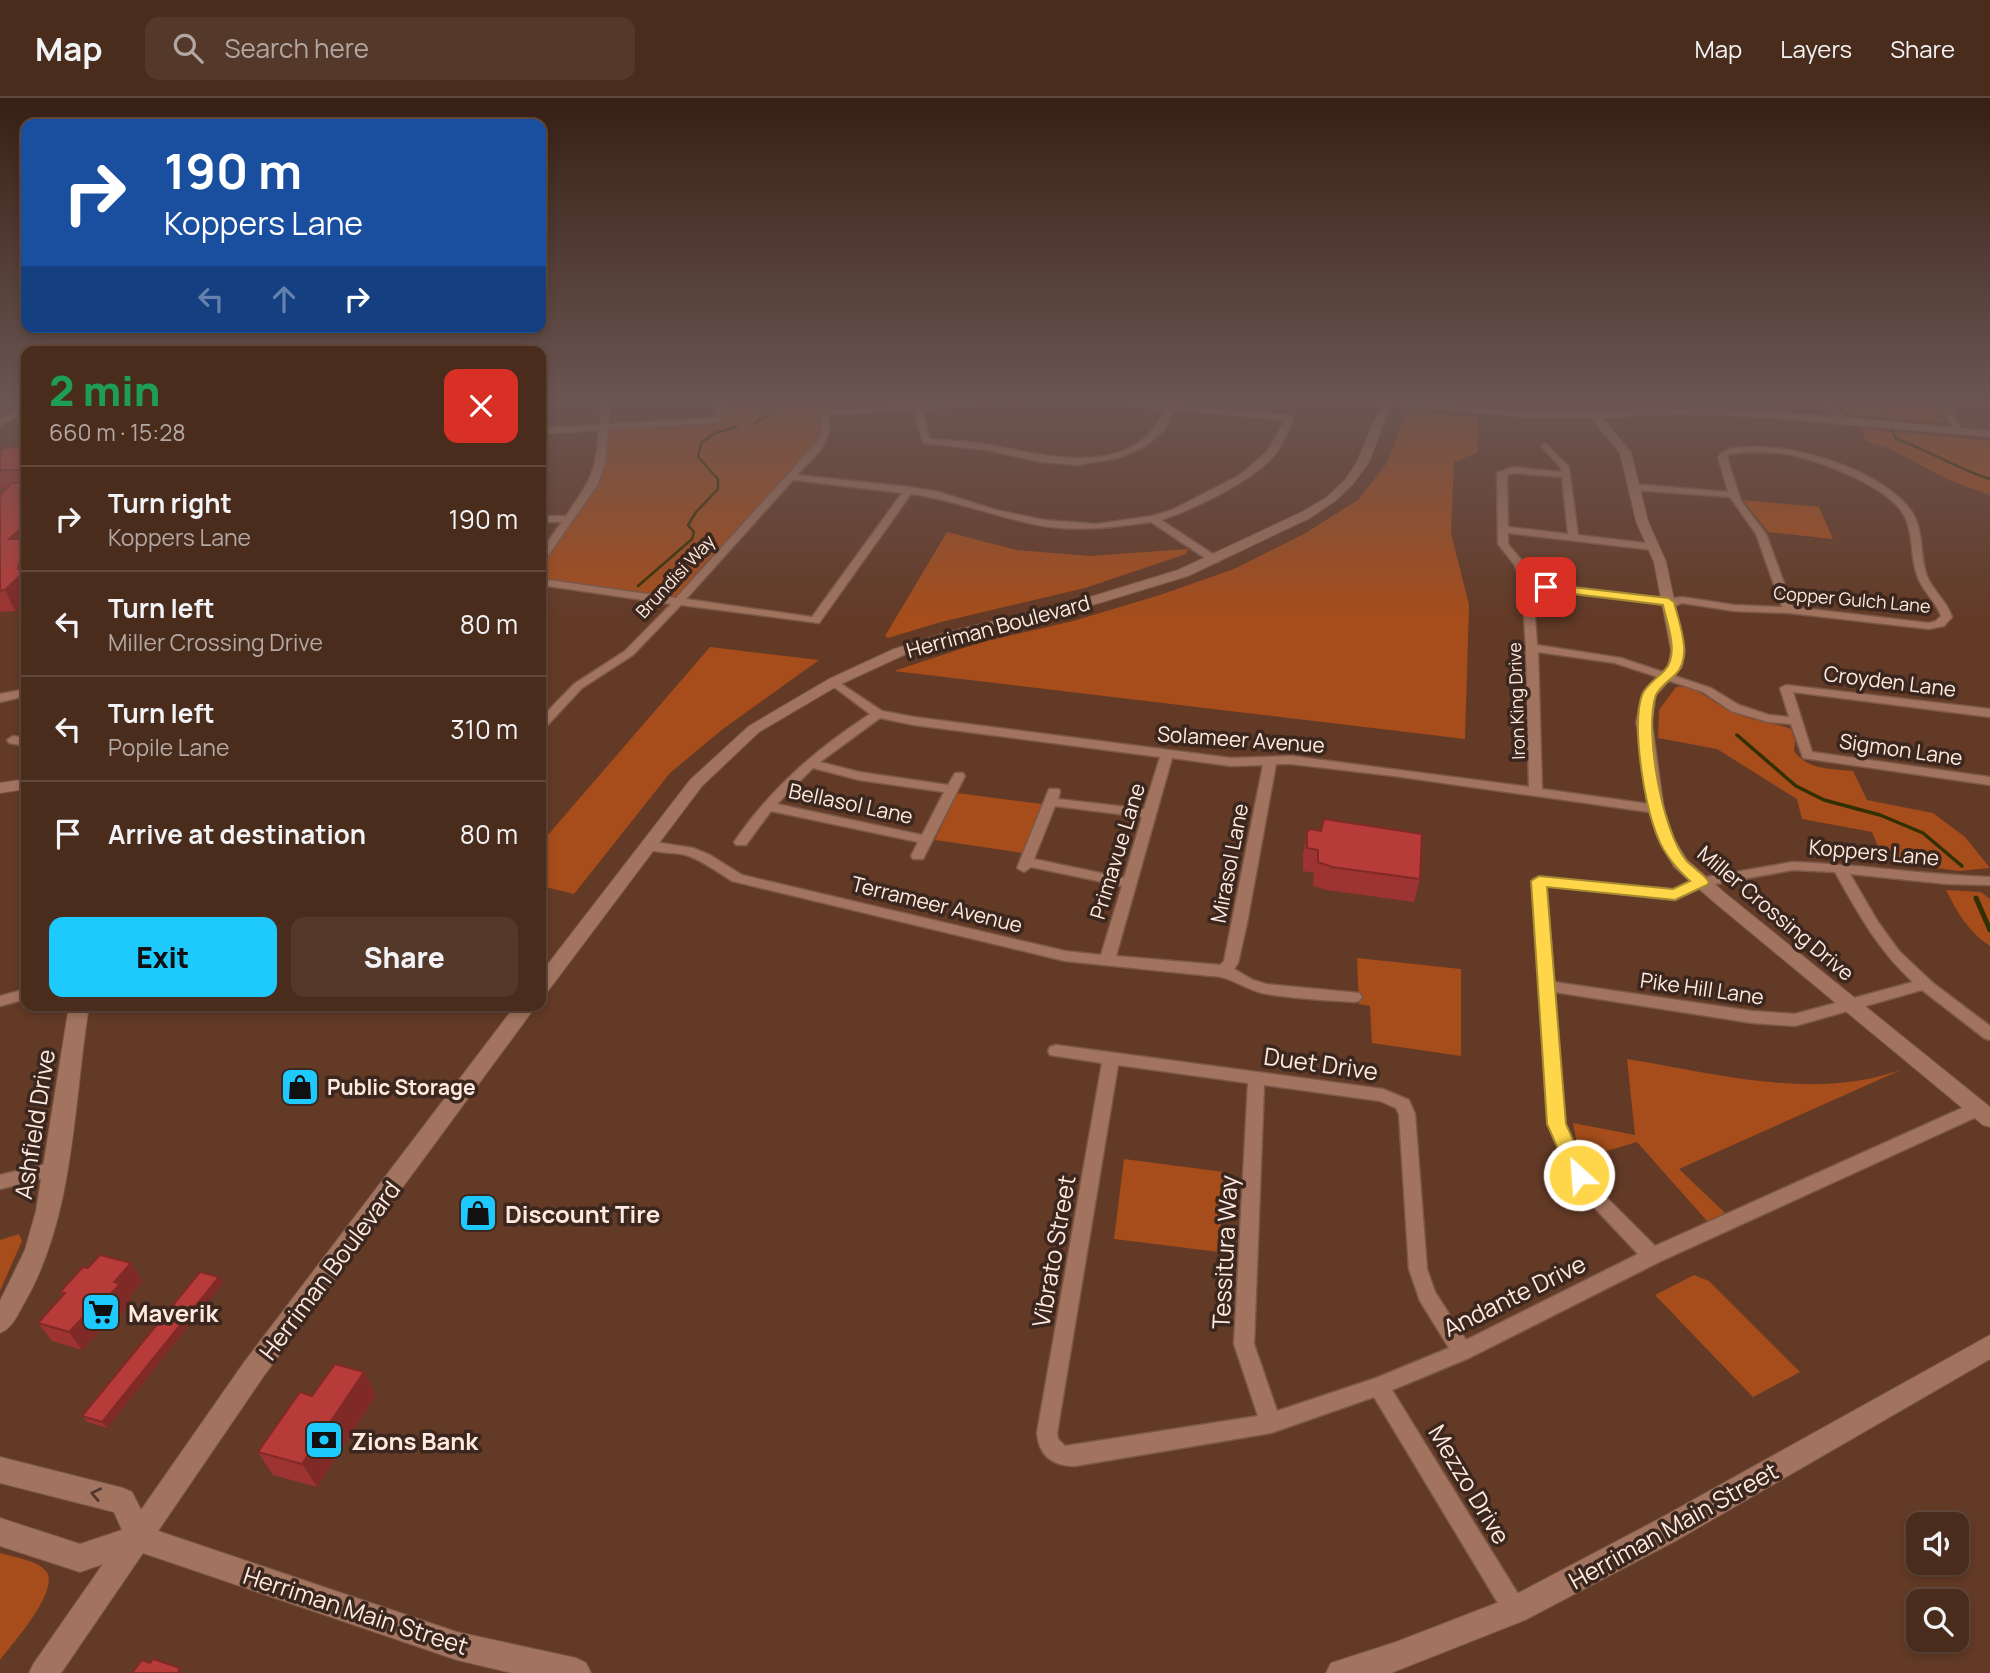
<!DOCTYPE html>
<meta charset="utf-8">
<style>
:root{--surface:#4a2c1c;--page:#543829;--text:#f1f3f6;--muted:#b2a7a3;--line:#61483b;--accent:#1ec9fd}
body{margin:0;font-family:Manrope,sans-serif;background:var(--page);color:var(--text);height:100vh;display:flex;flex-direction:column;font-size:26px;white-space:nowrap}
*{box-sizing:border-box;margin:0}
p{font-size:23px;color:var(--muted)}
.icon{flex:none;width:38px;height:38px;fill:none;stroke:currentColor;stroke-width:2;stroke-linecap:round;stroke-linejoin:round}
.map{position:relative;flex:1;overflow:hidden}
.sheet{position:absolute;left:21px;top:248px;width:525px;height:665px;display:flex;flex-direction:column;background:var(--surface);border-radius:14px;box-shadow:0 4px 10px #0003,0 0 0 2px var(--line)}
.sheet>*{flex:none}
.banner{position:absolute;left:21px;top:21px;width:525px;height:214px;border-radius:14px;box-shadow:0 4px 10px #0003,0 0 0 2px var(--line);background:#1a4fa0;color:#fff;overflow:hidden}
.buttons{position:absolute;left:1906px;top:1414px;display:grid;gap:14px}
.buttons a{display:grid;place-items:center;width:63px;height:63px;border-radius:14px;background:var(--surface);box-shadow:0 4px 10px #0003,0 0 0 2px var(--line);font-size:35px}
.pin{position:absolute;display:grid;place-items:center;width:60px;height:60px;color:#fff;margin:-30px;border-radius:14px;box-shadow:0 4px 10px #0006}
.me{position:absolute;width:77px;margin:-38px;rotate:334deg;stroke-linejoin:round;filter:drop-shadow(0 0 5px #0008)}
.turn{display:flex;align-items:center;gap:24px;height:147px;padding:0 28px;font-size:32px}
.turn .icon{width:91px;height:91px;stroke-width:2.5}
.turn b{display:block;font-size:49px;line-height:60px}
.lanes{display:flex;align-items:center;height:66px;padding:0 28px;background:#0003;justify-content:center;gap:35px;direction:ltr}
.lanes .off{opacity:.35}
.round{display:grid;place-items:center;flex:none;width:74px;height:74px;border-radius:14px;background:var(--page)}
.overview{display:flex;align-items:center;justify-content:space-between;height:119px;padding:0 28px}
h1{font-size:42px;font-weight:800;line-height:52px;color:#1e9e55}
.cta{display:flex;gap:14px;margin-top:auto;padding:14px 28px}
.cta a{flex:1;height:80px;border-radius:14px;background:var(--accent);color:#111;font-size:28px;font-weight:800;line-height:80px;text-align:center}
.cta a+a{background:var(--page);color:var(--text)}
ul{padding:0;list-style:none}
li{display:flex;align-items:center;gap:21px;height:105px;padding:0 28px;border-top:2px solid var(--line)}
li div{flex:1}
li b{display:block;font-size:26px}
li em{font-style:normal}
header{display:flex;align-items:center;gap:42px;box-sizing:border-box;height:98px;padding:0 35px;background:var(--surface);border-bottom:2px solid var(--line)}
header strong{font-size:33px}
nav{display:flex;gap:38px;margin-inline-start:auto;font-size:24px}
.search{width:490px;height:63px;background:var(--page);display:flex;align-items:center;gap:18px;box-sizing:border-box;padding:0 24px;border-radius:14px;color:var(--muted);font-size:26px}
.map>svg:first-child{display:block}
.green{fill:#a64d1b}
.lines{fill:none;stroke-linecap:round;stroke-linejoin:round}
.stream-far2{stroke:#333000;stroke-width:2.5}
.stream-far1{stroke:#333000;stroke-width:3.5}
.stream{stroke:#333000;stroke-width:5}
.minor-casing{stroke:#7b5847;stroke-width:3}
.tertiary-casing{stroke:#7b5847;stroke-width:2}
.secondary-casing{stroke:#7b5847;stroke-width:2}
.minor{fill:#a2745f;fill-rule:evenodd}
.tertiary{fill:#a2745f;fill-rule:evenodd}
.secondary{fill:#a2745f;fill-rule:evenodd}
.wall{fill:#9d3431}
.shaded-wall{fill:#802a28}
.building{fill:#b73c39;stroke:#802a28;stroke-width:2}
.oneway{stroke:#50362b}
.route{fill:#ffd54a;stroke:#a68a30;stroke-width:2}
.labels{text-anchor:middle;dominant-baseline:central;stroke-width:7;stroke-linejoin:round;paint-order:stroke}
.far-street-label{font-size:18px;fill:#ffe9e0;stroke:#3b271e}
.street-label{font-size:21px;fill:#ffe9e0;stroke:#3b271e}
.poi-label{font-size:21px;font-weight:bold;fill:#ffe9e0;stroke:#3b271e;text-anchor:start}
.near-street-label{font-size:24px;fill:#ffe9e0;stroke:#3b271e}
.near-poi-label{font-size:24px;font-weight:bold;fill:#ffe9e0;stroke:#3b271e;text-anchor:start}
</style>
<header>
<strong>Map</strong>
<div class="search"><svg class="icon" aria-label="search" viewBox="0 0 24 24"><circle cx="10" cy="10" r="6"/><path d="M15 15l6 6"/></svg>Search here</div>
<nav><a>Map</a><a>Layers</a><a>Share</a></nav>
</header>
<div class="map">
<svg width="1990" height="1575" viewBox="0 0 1990 1575">
<rect width="100%" height="100%" fill="#633a26"/>
<path class="green" d="M717,301H915L917,309L824,316L822,344L680,502L541,484V460L593,386L603,329L718,321Z
M1432,301H1652L1704,305L1540,309Z
M1836,301H1899L1934,305L1945,323L1937,325L1853,317L1843,313Z
M1406,313L1478,319V354L1454,364L1451,435L1469,507L1465,641L894,573L982,544L1073,523L1160,497L1234,471L1304,436L1358,402L1387,365Z
M1860,330L1990,343V397L1949,382L1888,350L1867,344Z
M1743,402L1819,409L1833,441L1768,434Z
M947,434L1017,452L1090,458L1188,451L1186,456L1085,490L941,524L888,540L885,538Z
M710,549L819,562L723,631L670,675L574,796L541,788V745Z
M1676,589C1698,587 1713,606 1732,614C1751,623 1772,624 1791,631L1795,643L1794,653C1807,672 1832,671 1853,673L1867,702L1933,715L1965,739L1990,770L1959,773L1884,763L1872,734L1802,721L1797,701L1717,651L1658,640L1659,612Z
M957,695L1042,706L1023,755L935,742Z
M1946,792L1981,794L1990,801V848C1969,835 1957,814 1946,792Z
M1357,860L1461,871V958L1372,945L1370,908L1359,906Z
M1627,961C1716,975 1815,1004 1903,971L1679,1071L1725,1115L1707,1123L1637,1044L1586,1059L1576,1041L1573,1025L1635,1037Z
M1124,1061L1224,1074L1219,1154L1114,1141Z
M19,1136L22,1143L0,1193V1142Z
M1694,1177L1709,1183L1800,1274L1753,1299L1655,1197Z
M0,1455C13,1459 37,1462 46,1473C61,1492 12,1546 0,1562Z"/>
<g class="lines">
<path class="stream-far2" d="M1880,301L1879,307L1896,341C1929,352 1957,371 1990,381
M755,325L773,314
M638,488L692,441L694,434L688,427L696,414L718,391V381L698,359L701,345L715,335L737,329"/>
<path class="stream-far1" d="M1737,637L1796,688L1824,702L1880,717L1923,735L1962,768"/>
<path class="stream" d="M1976,800L1990,832"/>
<defs>
<path id="minor" d="M602,301H610L608,326L714,320L713,301H721L722,322L718,325L608,331L605,364L598,386L545,462L541,463V453L562,424H541V418H566C590,383 596,375 599,332L541,336V330L600,327Z
M911,301H919L921,306L1053,301L1049,303L922,311L930,341C950,343 970,343 990,347C1047,358 1136,382 1165,311L1076,303L1072,301H1102L1167,307L1171,305L1175,307L1290,317L1294,320C1288,331 1284,344 1277,354C1258,381 1192,412 1161,422L1219,460V464H1211L1151,424C1114,429 1081,434 1043,428C998,420 956,402 911,396L819,525L681,507L633,557L582,590L545,630L541,631V620L574,586L625,553L671,506L541,487V481L676,500L818,343L822,333L820,313L912,307ZM914,312L923,345L987,352L1041,364L1078,367L1118,360L1146,348L1165,331L1173,312L1285,322L1268,353L1240,377L1172,412L1152,418L1097,426L1044,422L996,412L939,394L909,389L797,377C816,356 833,347 828,317ZM793,382L902,395L812,519L686,501Z
M1824,301H1832L1844,322L1843,324H1837Z
M1937,301H1945L1962,333L1961,335H1955Z
M1545,345L1569,369L1578,437L1653,446L1658,449L1653,452L1508,435V446L1524,465L1531,484L1668,501L1682,499L1734,507L1782,509L1756,436L1730,399L1634,392L1629,389L1634,386L1728,394L1718,359C1726,349 1739,349 1752,349C1798,347 1880,373 1909,410C1925,430 1919,456 1927,478C1933,493 1947,503 1952,519L1944,528L1929,531L1789,515L1734,513L1682,505L1675,508L1533,491L1537,547L1621,560L1711,590L1739,607L1769,617L1789,619L1780,590L1786,587L1990,611V619L1793,594L1812,654L1990,679V687L1803,660L1791,626L1768,624L1731,613L1703,594L1615,565L1538,554L1542,691L1656,707L1663,711L1656,715L1394,678L1291,666H1276L1247,825L1238,865L1234,871L1253,882L1266,886L1359,895L1362,899L1359,903L1354,904C1325,902 1295,901 1267,896C1247,893 1229,877 1211,878L1065,863L732,783C718,774 704,764 689,758C675,753 652,757 641,747L648,743L693,750L710,757L742,777L1065,853L1101,857L1122,788L1031,769L1024,774L1017,770L1049,691H1059L1060,694L1058,701L1144,711L1160,659L914,627L880,620L820,664L859,674L948,687L955,675H963L965,678L923,761H913L911,758L918,744L771,713L746,747H736L734,744C772,689 814,653 870,616L830,586V582L834,581L882,613L914,619L1231,660L1291,658L1529,689L1526,550L1522,487L1514,466L1498,446L1497,375L1513,369L1561,374V370L1541,348ZM1746,354C1764,354 1781,354 1799,359C1828,366 1892,391 1905,419C1914,437 1910,458 1917,477C1922,493 1936,503 1941,518L1936,523L1929,525L1793,509L1766,436L1741,403L1727,359L1730,356ZM1513,375L1562,379L1568,436L1508,429L1507,377ZM1172,660L1231,668L1263,667L1224,863L1220,867L1116,858ZM813,670L859,682L944,694L922,737L777,706ZM1055,708L1142,719L1124,780L1034,761Z
M26,591V598L0,604V596Z
M13,638L26,640V648L9,645L7,642Z
M1793,764C1859,766 1924,777 1990,779V787L1947,786L1850,776L1878,824L1899,853L1933,885L1990,928V942L1984,940L1922,892L1795,928L1752,925L1554,894L1564,1025L1586,1073L1603,1096L1655,1148L1971,1006L1977,1005L1983,1006L1985,1011L1983,1016L1659,1164L1469,1260L1392,1292L1523,1504L1526,1512L1523,1520L1515,1523L1507,1520L1374,1299L1271,1335L1075,1368C1053,1368 1039,1358 1037,1335L1102,965L1050,957L1048,953L1050,949L1056,947L1383,991L1409,1002L1415,1016L1427,1171L1435,1194L1466,1242L1638,1156L1591,1106L1573,1082L1548,1025L1532,783L1534,780L1673,792L1701,780ZM1793,772L1835,774C1858,815 1878,852 1913,884L1795,916L1752,913L1554,884L1546,788L1675,802L1705,788ZM1118,967L1248,985L1234,1246L1258,1318L1065,1348L1058,1341L1057,1335ZM1264,987L1380,1003L1396,1010L1399,1016L1409,1171L1420,1203L1449,1250L1376,1280L1277,1313L1254,1246Z
M26,891V901L0,908V898Z
M54,1064L60,1066L63,1071L60,1076L0,1091V1077Z"/>
<path id="tertiary" d="M0,301L26,304V310L0,307Z
M1590,315H1598L1631,354L1648,423L1666,464L1685,553L1682,569L1656,597L1652,624L1664,711L1674,741L1687,762L1726,796L1990,1009V1029L1983,1027L1714,804L1674,769L1658,741L1648,711L1636,624L1642,596L1668,568L1671,553L1654,464L1636,423L1620,355L1590,319Z
M26,681V691L0,695V685Z
M69,908H89C73,1007 75,1119 23,1207C17,1218 12,1230 0,1235V1203L25,1152L36,1113Z"/>
<path id="secondary" d="M1355,301C1411,299 1467,311 1524,313C1577,315 1630,309 1683,310C1786,312 1888,324 1990,333V339L1760,319L1680,316L1594,320L1522,319L1391,307L1369,364L1353,386L1335,403L1310,420L1188,478L1086,509L958,540L904,557L839,587L759,634L702,688L548,893L541,895V875L690,682L749,628L829,581L894,551L948,534L1077,503L1178,472L1302,414L1327,399L1345,382L1357,364L1381,306Z
M26,307V314L0,328V321Z
M515,908H536L263,1279L158,1433L457,1534L576,1560L586,1565L591,1575H512L457,1562L143,1455L61,1575H29L34,1565L103,1466L80,1474L0,1448V1420L80,1446L122,1432L114,1414L0,1385V1359L123,1390L132,1394L141,1412L245,1263Z
M1990,1237V1261L1677,1442L1525,1522L1391,1575H1326L1331,1565L1396,1544L1507,1501L1657,1422Z"/>
</defs>
<use href="#minor" class="minor-casing"/>
<use href="#tertiary" class="tertiary-casing"/>
<use href="#secondary" class="secondary-casing"/>
<use href="#minor" class="minor"/>
<use href="#tertiary" class="tertiary"/>
<use href="#secondary" class="secondary"/>
</g>
<path class="wall" d="M26,350V503L15,513L0,514V396L6,391H0V354Z
M1307,734L1420,781L1414,804L1327,792L1313,788L1314,775L1303,773V757Z
M219,1179L223,1185L107,1330L87,1324L82,1318Z
M143,1183L129,1200L132,1204L121,1217L116,1216L82,1252L52,1243L38,1225L63,1198L60,1194Z
M364,1274L376,1297L317,1389L273,1377L258,1354L312,1298Z"/>
<path class="shaded-wall" d="M26,426V503L15,513L5,492L18,471L9,441Z
M131,1165L143,1183L129,1200L132,1204L121,1217L108,1199L114,1184Z
M219,1179L223,1185L107,1330L102,1324Z
M103,1198L116,1216L82,1252L69,1234Z
M364,1274L376,1297L317,1389L302,1366Z"/>
<path class="building" d="M25,348L23,350H26V372H0V354L4,350Z
M12,385H26V426L9,441H26L20,446H24L18,471L26,472L5,492L0,493V400L1,399L0,396Z
M1324,721L1422,736L1420,781L1332,769L1318,764V752L1307,750V734L1310,731L1321,733Z
M100,1157L131,1165L114,1184L120,1186L108,1199L103,1198L69,1234L38,1225L65,1195L60,1194L83,1169L88,1170Z
M200,1174L219,1179L102,1324L82,1318Z
M335,1266L364,1274L302,1366L258,1354L300,1294L312,1298Z
M153,1561L180,1570L178,1574L181,1575H132L142,1562L150,1565Z"/>
<defs><path id="oneway-chevron" d="M-2-3.5L2.5 0L-2 3.5" fill="none" stroke-width="1.6" stroke-linecap="round" stroke-linejoin="round" transform="scale(1.75)"/></defs>
<use class="oneway" href="#oneway-chevron" transform="translate(96 1396) rotate(-168)"/>
<linearGradient id="sky" x2="0" y2="1"><stop stop-color="#362015"/><stop offset="0.58" stop-color="#6b5552"/><stop offset="1" stop-color="#6b5552" stop-opacity="0"/></linearGradient>
<rect width="1990" height="521" fill="url(#sky)"/>
<path class="route" d="M1546,486L1668,500L1674,504C1679,525 1693,558 1676,576C1669,583 1657,591 1655,600C1645,636 1662,732 1686,762C1693,770 1703,775 1709,784L1707,787L1675,802L1547,789L1566,1026L1589,1077L1586,1083L1579,1085L1572,1083L1547,1026L1531,783L1539,778L1673,791L1690,783C1677,771 1665,758 1658,740C1645,709 1631,629 1642,597C1645,588 1657,580 1664,573C1680,557 1667,526 1663,507L1542,492L1540,489Z"/>
<defs>
<symbol id="shop-square" viewBox="-11 -11 22 22"><rect x="-9" y="-9" width="18" height="18" rx="4" fill="#1ec9fd" stroke="#3b271e"/><path d="M-5-2.5h2.3a2.7 3.5 0 0 1 5.4 0H5L5.5 6h-11ZM-1.5-2.5h3a1.5 2.3 0 0 0-3 0Z" fill="#111"/></symbol>
<symbol id="supermarket-square" viewBox="-11 -11 22 22"><rect x="-9" y="-9" width="18" height="18" rx="4" fill="#1ec9fd" stroke="#3b271e"/><path d="M-6-5.5h2.5l.6 2H6L4.5 2H-2.5L-4.4-4H-6ZM-1.5 3.2a1.3 1.3 0 1 0 .1 0ZM3 3.2a1.3 1.3 0 1 0 .1 0Z" fill="#111"/></symbol>
<symbol id="bank-square" viewBox="-11 -11 22 22"><rect x="-9" y="-9" width="18" height="18" rx="4" fill="#1ec9fd" stroke="#3b271e"/><path d="M-6-4H6V4H-6ZM0-2.3a2.3 2.3 0 1 0 0 4.6a2.3 2.3 0 1 0 0-4.6Z" fill="#111"/></symbol>
</defs>
<g fill-rule="evenodd">
<use href="#shop-square" x="278" y="967" width="44" height="44"/>
<use href="#shop-square" x="456" y="1093" width="44" height="44"/>
<use href="#supermarket-square" x="79" y="1192" width="44" height="44"/>
<use href="#bank-square" x="302" y="1320" width="44" height="44"/>
</g>
<g class="labels">
<g class="far-street-label">
<text transform="translate(675 478) rotate(-47)">Brundisi Way</text>
<text transform="translate(1852 501) rotate(5)">Copper Gulch Lane</text>
<text transform="translate(1516 603) rotate(-92)">Iron King Drive</text>
</g>
<g class="street-label">
<text transform="translate(998 528) rotate(-15)">Herriman Boulevard</text>
<text transform="translate(1890 583) rotate(7)">Croyden Lane</text>
<text transform="translate(1241 641) rotate(4)">Solameer Avenue</text>
<text transform="translate(1901 651) rotate(8)">Sigmon Lane</text>
<text transform="translate(851 705) rotate(12)">Bellasol Lane</text>
<text transform="translate(1117 753) rotate(-73)">Primavue Lane</text>
<text transform="translate(1874 754) rotate(5)">Koppers Lane</text>
<text transform="translate(1229 765) rotate(-79)">Mirasol Lane</text>
<text transform="translate(937 806) rotate(14)">Terrameer Avenue</text>
<text transform="translate(1776 815) rotate(40)">Miller Crossing Drive</text>
<text transform="translate(1702 890) rotate(8)">Pike Hill Lane</text>
</g>
<g class="poi-label">
<text x="327" y="989">Public Storage</text>
</g>
<g class="near-street-label">
<text transform="translate(1321 965) rotate(8)">Duet Drive</text>
<text transform="translate(34 1026) rotate(-81)">Ashfield Drive</text>
<text transform="translate(1053 1153) rotate(-80)">Vibrato Street</text>
<text transform="translate(1224 1154) rotate(-87)">Tessitura Way</text>
<text transform="translate(329 1172) rotate(-53)">Herriman Boulevard</text>
<text transform="translate(1514 1197) rotate(-26)">Andante Drive</text>
<text transform="translate(1470 1386) rotate(59)">Mezzo Drive</text>
<text transform="translate(1673 1427) rotate(-29)">Herriman Main Street</text>
<text transform="translate(356 1512) rotate(18)">Herriman Main Street</text>
</g>
<g class="near-poi-label">
<text x="505" y="1115">Discount Tire</text>
<text x="128" y="1214">Maverik</text>
<text x="351" y="1342">Zions Bank</text>
</g>
</g>
</svg>
<div class="buttons">
<a><svg class="icon" aria-label="sound" viewBox="0 0 24 24"><path d="M4 9h4l5-4v14l-5-4H4zM17 9q2 3 0 6"/></svg></a>
<a><svg class="icon" aria-label="search" viewBox="0 0 24 24"><circle cx="10" cy="10" r="6"/><path d="M15 15l6 6"/></svg></a>
</div>
<div class="pin" style="left:1546px;top:489px;background:#d93025"><svg class="icon" aria-label="arrive" viewBox="0 0 24 24"><path d="M6 21V4h12l-3 4 3 4H6"/></svg></div>
<svg class="me" style="left:1579px;top:1077px" viewBox="-20 -20 40 40"><circle r="17" fill="#ffd54a" stroke="#fff" stroke-width="3"/><path d="M0-11L8 9 0 5-8 9z" fill="#fff"/></svg>
<div class="banner">
<div class="turn"><svg class="icon" aria-label="right" viewBox="0 0 24 24"><path d="M7 20v-9h11M14 6l5 5-5 5"/></svg><div><b>190 m</b>Koppers Lane</div></div>
<div class="lanes"><svg class="icon off" aria-label="left" viewBox="0 0 24 24"><path d="M17 20v-9H6M10 6l-5 5 5 5"/></svg><svg class="icon off" aria-label="ahead" viewBox="0 0 24 24"><path d="M12 20V5M6 11l6-6 6 6"/></svg><svg class="icon" aria-label="right" viewBox="0 0 24 24"><path d="M7 20v-9h11M14 6l5 5-5 5"/></svg></div>
</div>
<section class="sheet">
<div class="overview"><div><h1>2 min</h1><p>660 m · 15:28</p></div><a class="round" style="background:#d93025;color:#fff"><svg class="icon" aria-label="close" viewBox="0 0 24 24"><path d="M6 6l12 12M18 6L6 18"/></svg></a></div>
<ul>
<li><svg class="icon" aria-label="right" viewBox="0 0 24 24"><path d="M7 20v-9h11M14 6l5 5-5 5"/></svg><div><b>Turn right</b><p>Koppers Lane</p></div><em>190 m</em></li>
<li><svg class="icon" aria-label="left" viewBox="0 0 24 24"><path d="M17 20v-9H6M10 6l-5 5 5 5"/></svg><div><b>Turn left</b><p>Miller Crossing Drive</p></div><em>80 m</em></li>
<li><svg class="icon" aria-label="left" viewBox="0 0 24 24"><path d="M17 20v-9H6M10 6l-5 5 5 5"/></svg><div><b>Turn left</b><p>Popile Lane</p></div><em>310 m</em></li>
<li><svg class="icon" aria-label="arrive" viewBox="0 0 24 24"><path d="M6 21V4h12l-3 4 3 4H6"/></svg><div><b>Arrive at destination</b></div><em>80 m</em></li>
</ul>
<div class="cta"><a>Exit</a><a>Share</a></div>
</section>
</div>
